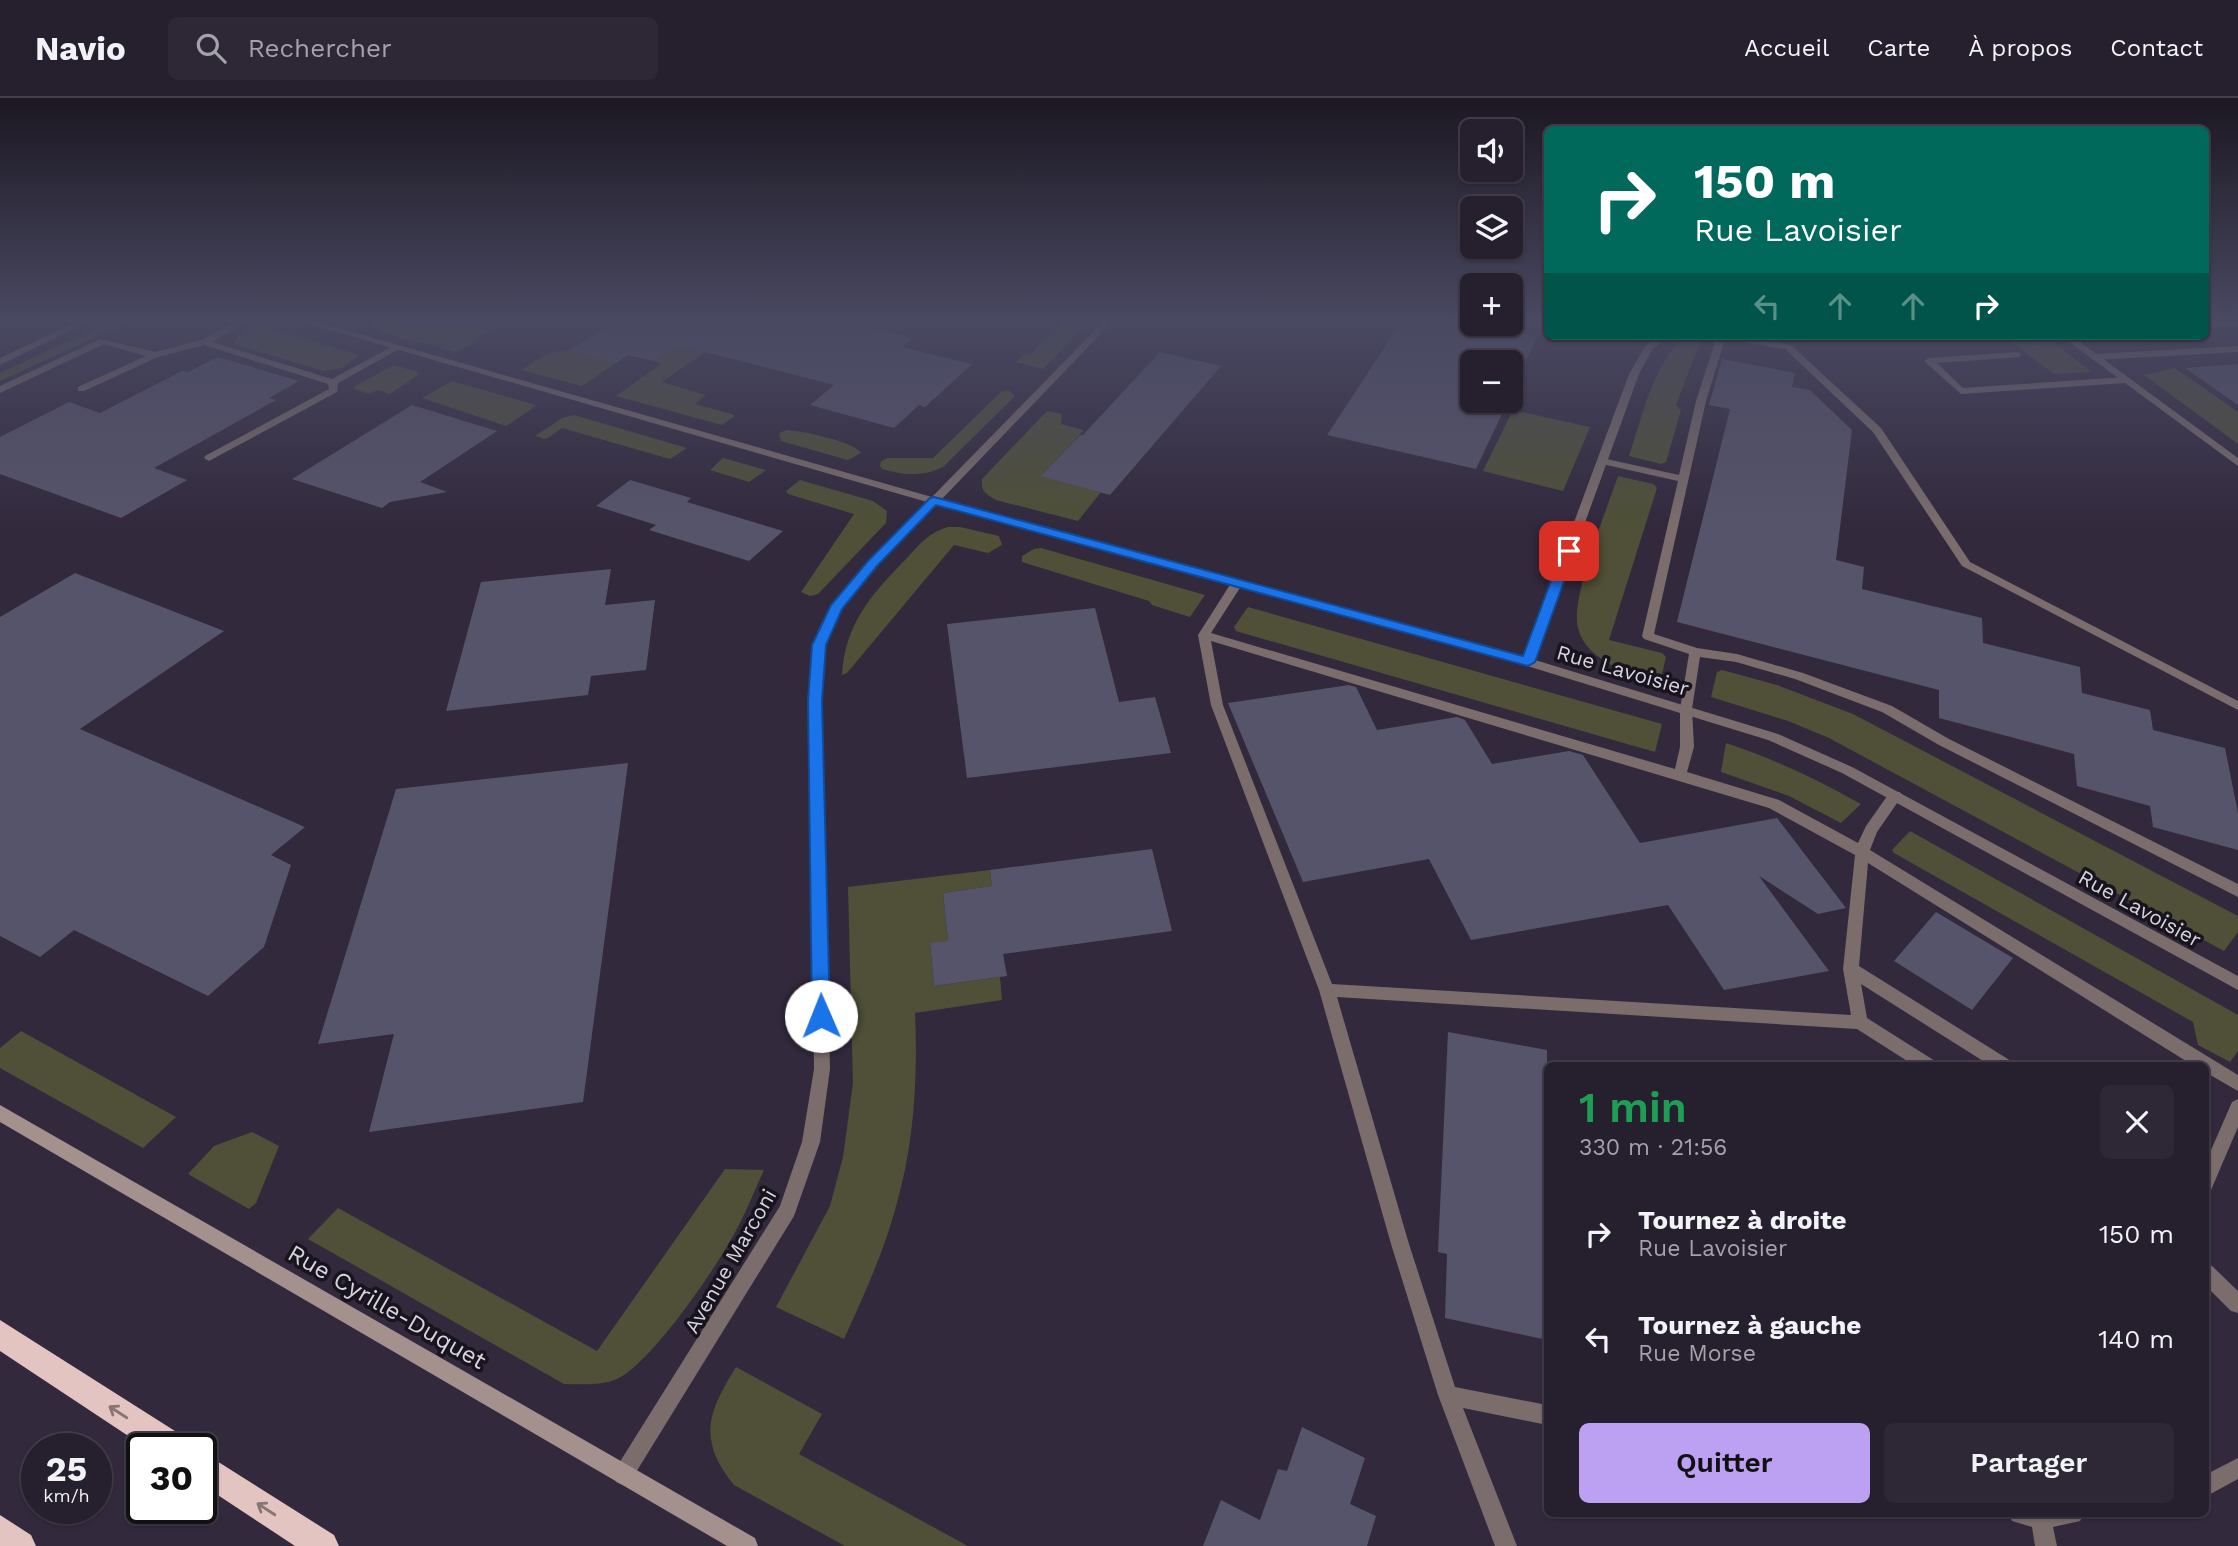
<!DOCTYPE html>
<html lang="fr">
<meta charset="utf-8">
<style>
:root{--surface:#261f2e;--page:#2e2736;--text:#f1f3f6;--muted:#a4a2aa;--line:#423d4a;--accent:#bca0f2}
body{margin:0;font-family:"Work Sans",sans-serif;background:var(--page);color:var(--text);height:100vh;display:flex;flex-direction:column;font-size:26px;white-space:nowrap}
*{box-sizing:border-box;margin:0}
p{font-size:23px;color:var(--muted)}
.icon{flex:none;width:38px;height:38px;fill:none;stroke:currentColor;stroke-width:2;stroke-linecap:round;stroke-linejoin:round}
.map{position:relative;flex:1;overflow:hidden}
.panel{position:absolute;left:1544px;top:964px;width:665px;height:455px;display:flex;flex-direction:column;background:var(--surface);border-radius:10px;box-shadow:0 2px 5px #0004,0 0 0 2px var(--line)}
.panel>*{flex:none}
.top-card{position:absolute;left:1544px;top:28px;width:665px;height:214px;border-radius:10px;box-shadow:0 2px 5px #0004,0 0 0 2px var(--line);background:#00695c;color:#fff;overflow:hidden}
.fabs{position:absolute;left:1460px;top:21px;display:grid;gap:14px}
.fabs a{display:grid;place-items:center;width:63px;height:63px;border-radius:10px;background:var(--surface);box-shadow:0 2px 5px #0004,0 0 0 2px var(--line);font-size:35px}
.speed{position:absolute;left:21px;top:1335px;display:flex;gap:14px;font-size:35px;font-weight:700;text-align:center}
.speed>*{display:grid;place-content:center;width:91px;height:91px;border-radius:50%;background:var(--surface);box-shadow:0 2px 5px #0004,0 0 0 2px var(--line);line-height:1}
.speed small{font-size:18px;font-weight:400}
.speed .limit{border:4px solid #111;border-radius:10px;background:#fff;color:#111}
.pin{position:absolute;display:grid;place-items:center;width:60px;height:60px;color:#fff;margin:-30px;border-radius:14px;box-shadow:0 4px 10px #0006}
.me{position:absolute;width:77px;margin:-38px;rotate:359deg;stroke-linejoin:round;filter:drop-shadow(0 0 5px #0008)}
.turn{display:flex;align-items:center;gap:24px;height:147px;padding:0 35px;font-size:32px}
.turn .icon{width:91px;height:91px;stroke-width:2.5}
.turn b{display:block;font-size:49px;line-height:60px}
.lanes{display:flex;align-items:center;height:66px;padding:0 35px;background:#0003;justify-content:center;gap:35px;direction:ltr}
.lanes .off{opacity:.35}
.round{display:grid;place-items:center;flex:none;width:74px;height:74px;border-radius:10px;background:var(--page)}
.summary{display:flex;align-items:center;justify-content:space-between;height:119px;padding:0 35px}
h1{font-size:42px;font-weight:600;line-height:52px;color:#1e9e55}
.action{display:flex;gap:14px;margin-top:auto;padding:14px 35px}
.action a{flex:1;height:80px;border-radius:10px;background:var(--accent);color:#111;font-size:28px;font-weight:600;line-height:80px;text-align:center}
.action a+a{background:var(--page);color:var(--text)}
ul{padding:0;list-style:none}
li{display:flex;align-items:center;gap:21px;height:105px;padding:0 35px}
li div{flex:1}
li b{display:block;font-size:26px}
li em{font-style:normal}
header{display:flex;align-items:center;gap:42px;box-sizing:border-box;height:98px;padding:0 35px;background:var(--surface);border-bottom:2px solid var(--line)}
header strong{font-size:33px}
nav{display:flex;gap:38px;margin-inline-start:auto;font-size:24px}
.search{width:490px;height:63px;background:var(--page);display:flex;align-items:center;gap:18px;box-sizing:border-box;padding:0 24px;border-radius:10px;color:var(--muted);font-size:26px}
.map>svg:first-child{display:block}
.green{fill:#4f5037}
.building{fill:#56546a}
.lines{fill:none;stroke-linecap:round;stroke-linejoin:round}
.lane{fill:#7a6d6b;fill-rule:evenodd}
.street{fill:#7a6d6b;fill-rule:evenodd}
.secondary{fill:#a4908d;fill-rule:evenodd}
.highway{fill:#e3c4c0;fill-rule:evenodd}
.oneway{stroke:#887577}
.route{fill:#1a73e8;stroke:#114b97;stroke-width:2}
.labels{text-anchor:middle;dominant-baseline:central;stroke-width:7;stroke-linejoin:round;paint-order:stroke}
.street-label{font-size:21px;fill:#d7d2de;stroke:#18141d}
.near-street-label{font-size:24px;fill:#d7d2de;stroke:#18141d}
</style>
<header>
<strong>Navio</strong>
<div class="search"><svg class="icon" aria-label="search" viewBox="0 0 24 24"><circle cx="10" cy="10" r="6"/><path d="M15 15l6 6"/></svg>Rechercher</div>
<nav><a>Accueil</a><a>Carte</a><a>À propos</a><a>Contact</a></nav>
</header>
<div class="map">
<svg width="2238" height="1448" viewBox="0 0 2238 1448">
<rect width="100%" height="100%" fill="#32293d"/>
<path class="green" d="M110,224H129L0,283V275Z
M372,224H475L491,233L471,242L473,245L456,254L380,234L372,228Z
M709,224H748L662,284L706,297L695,306L732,316L735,318L722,327L616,298L661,266L654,263Z
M1063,224H1089L1043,271L1016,264L1025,256L1030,257Z
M263,229L359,257L342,270L323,273L234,246L236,240L256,230Z
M1685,238L1702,239L1676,307L1681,312L1666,364L1661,366L1629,358C1643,317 1652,268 1685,238Z
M1995,238H2045L2092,274L2054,276L2011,244H2002Z
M570,252L616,265L582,288L521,272L549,255Z
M394,267L418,274V277L390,296L378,292L369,296L354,291L355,288Z
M2175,270L2238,314V346L2144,277Z
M452,283L533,306L536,308L506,328L422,300Z
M1008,292L1015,298L943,369C922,379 904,377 882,371L880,368L881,363L888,360H933L1002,293Z
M1513,312L1590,329L1563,393L1483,373Z
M1047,313L1062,316L1061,326L1084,332L1042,377L1101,394L1078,423L996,402C986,396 981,394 982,381Z
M574,317L687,350L670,361L562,330L546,341L535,338L562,320Z
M787,332C802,333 853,343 861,355L848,362L781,343L779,335Z
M723,360L766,372L749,384L710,372Z
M1618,378L1653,386L1657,390L1609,542L1662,555L1666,559L1660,585C1631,577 1586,563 1578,530C1570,500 1607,411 1618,378Z
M800,382L873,403L887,413L886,425L818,496L810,498L801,494L854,416L788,396L786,393Z
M948,429H960L999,438L1002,447L988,455L954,447L847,575L842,577C845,525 872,496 906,461C919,447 929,434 948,429Z
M1041,450L1205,497L1190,519L1152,507L1149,503L1022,464V458L1034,451Z
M1248,509L1662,626L1655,654L1236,533L1234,529Z
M1722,572L1777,587L1853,616L2238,818V834L2224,853L1829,640L1788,623L1711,599L1717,574Z
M1726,645C1774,661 1817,681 1861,706L1841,725L1789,698L1721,674Z
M1910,733L2238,917V953L2230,964L2198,947L2193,924L1894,755L1892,752Z
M990,772L992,788L943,795L948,843L930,846L934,888L1000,879L1002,902L915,915C918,981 914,1048 895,1112C883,1156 863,1199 844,1241L776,1209L830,1108L843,1059L853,985L848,789Z
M21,933L176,1019L143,1050L0,970V950Z
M252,1034L279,1048L256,1105L249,1111L188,1076L214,1048Z
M725,1071L764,1072C753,1096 743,1122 729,1145C710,1178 650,1266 617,1281C601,1288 582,1286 564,1286L308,1141L338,1110L597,1253Z
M736,1269L822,1316L799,1356L968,1448H845L734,1387C697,1342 708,1314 736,1269Z"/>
<path class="building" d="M614,224H849L913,240L902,249L972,266L925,309L919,307L894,330L810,307L834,287L678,247L654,263L628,257L616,265L570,252Z
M1401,224H1464L1537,239L1510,297V264H1472V303H1508L1476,371L1327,337Z
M1160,254L1221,268L1110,397L1041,378L1080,337H1083Z
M218,259L299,283L269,300L276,302L154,370L187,382L121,420L0,376V339L69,304L100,315L182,273L188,274Z
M1722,261L1795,275L1792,289L1810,292L1852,332L1836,462L1864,469L1862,491L1982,520L1983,545L2080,569L2082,595L2150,612L2153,632L2225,650L2238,715V752L2153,729L2150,708L2077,688L2074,656L1939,620V592L1677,524L1730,311L1709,307Z
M2238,266V307L2185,270Z
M412,307L497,333L420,384L447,394L390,404L382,410L292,381Z
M630,382L691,400L687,404L783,433L749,463L649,432L656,427L596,408Z
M611,471L605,507L655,502L646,572L591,578L588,597L446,613L481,484Z
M75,475L224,533L80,631L305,729L271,757L291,767L264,849L208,898L74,832L40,859L0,838V519Z
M1095,510L1119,604L1155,599L1171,655L967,680L947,526Z
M1349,587L1356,589L1377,632L1457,619L1465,622L1492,666L1569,653L1583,657L1640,745L1777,720L1846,810L1818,816L1759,778L1829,873L1724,892L1668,807L1471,842L1429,761L1303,784L1228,605Z
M628,665L583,1004L369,1034L394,936L318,946L396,691Z
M1152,751L1172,833L1003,856L1007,878L934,888L930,845L948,843L943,795L992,788L990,772Z
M1936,814L2013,860L1972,912L1894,863Z
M1448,934L1547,952V1242L1445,1220L1447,1156L1438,1154Z
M1302,1329L1365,1360L1350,1406L1376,1418L1367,1448H1203L1221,1402L1260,1422L1278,1371L1287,1373Z"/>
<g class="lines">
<path class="lane" d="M76,224H88L0,267V260Z
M235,224H247L212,244L332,281L395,247L403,249L338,285L337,294L209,363L204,360L205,358L329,291L328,286L204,247L158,259L84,293H78V289L146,258L104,246L0,295V288L100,241L155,254L201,242Z
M2205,224H2238V228L2205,230Z
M1717,238H1738L1791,247L1881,330L1970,464L2238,603V612L1962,468L1873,334L1785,251L1725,241L1706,303L1654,536L1697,550L1737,556L1803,575L1892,608L1949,641L2238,786V799L1939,647L1882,614L1795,581L1736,564L1700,559L1692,611L1694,649L1687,674L1779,702L1858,745L1866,728L1890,694H1900L1902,698L1877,734L1870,752L2238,977V993L2205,974V968H2194L1868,765L1859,868L2011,963L2013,968H1991L1861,886L1867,920L1935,963L1937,968H1915L1857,931L1337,899L1409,1146L1455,1289L1547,1307V1327L1463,1310L1517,1448H1495L1438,1297L1391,1146L1319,892L1211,607L1198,537L1233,482H1241L1243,485L1211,535L1675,671L1680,649V611L1689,556L1644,541L1642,538L1678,383L1602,366L1597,363L1602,360L1679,377L1696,303ZM1211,543L1769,710L1855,757L1843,871L1851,917L1332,886L1223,607Z
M2238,248V254L2095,262L2090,259L2095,256Z
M2017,254L2020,255V259L1937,265L1963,290L2125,279L2130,282L2125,285L1961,296L1924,263L1929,260Z
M2238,1001V1029L2211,1092L2205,1094V1066L2232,1004Z
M2205,1165L2212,1168L2238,1193V1215L2231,1213L2205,1187Z
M2238,1360V1381L2205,1399V1377Z
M2008,1416H2084L2080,1423L2053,1429L2057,1448H2035L2032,1429L2012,1423Z"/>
<path class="street" d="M302,224H318L932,399L1103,224H1112L941,402L1524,559L1629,276L1645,249L1657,238H1667L1652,252L1639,276L1535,562L1778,636L1852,669L2238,878V892L1842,675L1768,642L1524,567L936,407C904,441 833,503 825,549C822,567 823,585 821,603L830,971L820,1044L794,1118L630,1384L623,1387L616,1384L613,1377L616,1370L780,1108L802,1044L814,971L809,603C810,585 809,566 813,549C822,502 893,439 927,404Z
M2061,238H2072L2238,360V368Z"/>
<path class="secondary" d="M0,1007L755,1440L758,1448H727L0,1024Z"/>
<path class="highway" d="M0,1222L186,1340L190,1351H148L0,1253Z
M201,1353L334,1437L339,1448H295L201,1386Z
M0,1417L31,1437L36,1448H0Z"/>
</g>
<defs><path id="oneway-shaft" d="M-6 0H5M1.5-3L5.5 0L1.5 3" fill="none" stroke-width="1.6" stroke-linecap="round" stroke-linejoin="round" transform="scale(1.75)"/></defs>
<g class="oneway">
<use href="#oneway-shaft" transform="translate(118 1314) rotate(-147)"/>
<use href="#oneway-shaft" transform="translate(266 1411) rotate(-147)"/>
</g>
<linearGradient id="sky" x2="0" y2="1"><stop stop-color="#1c1722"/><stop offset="0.52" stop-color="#494962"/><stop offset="1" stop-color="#494962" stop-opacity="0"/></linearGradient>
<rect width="2238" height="427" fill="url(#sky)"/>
<path class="route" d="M934,399L1523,558L1562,453L1569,450L1575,453L1535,564L1528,568L936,407L877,468L842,511L826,547L822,603L830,918L827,923L821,926L815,923L812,918L808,603L812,547L831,507L868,463L930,400Z"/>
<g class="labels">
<g class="street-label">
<text transform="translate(1623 572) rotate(16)">Rue Lavoisier</text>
<text transform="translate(2140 810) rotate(29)">Rue Lavoisier</text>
<text transform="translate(730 1163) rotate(-60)">Avenue Marconi</text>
</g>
<g class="near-street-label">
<text transform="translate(387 1209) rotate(30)">Rue Cyrille-Duquet</text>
</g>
</g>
</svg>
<div class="fabs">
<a><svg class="icon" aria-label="sound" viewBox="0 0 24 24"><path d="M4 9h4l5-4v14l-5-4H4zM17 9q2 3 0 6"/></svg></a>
<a><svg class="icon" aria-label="layers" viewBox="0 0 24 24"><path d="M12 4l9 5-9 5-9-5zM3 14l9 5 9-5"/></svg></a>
<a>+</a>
<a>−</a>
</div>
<div class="speed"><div>25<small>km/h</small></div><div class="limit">30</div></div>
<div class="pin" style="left:1569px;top:453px;background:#d93025"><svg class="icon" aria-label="arrive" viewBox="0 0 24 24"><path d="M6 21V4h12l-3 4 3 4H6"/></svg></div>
<svg class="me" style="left:821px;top:918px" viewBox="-20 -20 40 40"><circle r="19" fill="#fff"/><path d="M0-13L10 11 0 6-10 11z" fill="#1a73e8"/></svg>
<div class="top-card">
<div class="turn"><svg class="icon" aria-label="right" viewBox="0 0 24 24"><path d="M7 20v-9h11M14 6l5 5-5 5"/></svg><div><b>150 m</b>Rue Lavoisier</div></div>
<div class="lanes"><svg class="icon off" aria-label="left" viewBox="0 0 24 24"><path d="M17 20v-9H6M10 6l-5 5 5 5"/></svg><svg class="icon off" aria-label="ahead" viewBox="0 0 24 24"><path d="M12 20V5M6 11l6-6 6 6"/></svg><svg class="icon off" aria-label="ahead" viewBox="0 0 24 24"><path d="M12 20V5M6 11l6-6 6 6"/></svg><svg class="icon" aria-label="right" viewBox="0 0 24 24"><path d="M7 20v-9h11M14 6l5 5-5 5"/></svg></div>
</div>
<section class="panel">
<div class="summary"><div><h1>1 min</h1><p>330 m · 21:56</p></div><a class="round"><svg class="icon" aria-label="close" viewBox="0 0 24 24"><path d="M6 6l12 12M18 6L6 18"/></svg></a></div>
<ul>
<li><svg class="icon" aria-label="right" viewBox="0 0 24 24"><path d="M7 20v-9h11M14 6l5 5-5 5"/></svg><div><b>Tournez à droite</b><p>Rue Lavoisier</p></div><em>150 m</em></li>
<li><svg class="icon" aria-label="left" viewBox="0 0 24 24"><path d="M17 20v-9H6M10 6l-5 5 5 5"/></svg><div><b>Tournez à gauche</b><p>Rue Morse</p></div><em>140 m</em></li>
</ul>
<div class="action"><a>Quitter</a><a>Partager</a></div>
</section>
</div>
